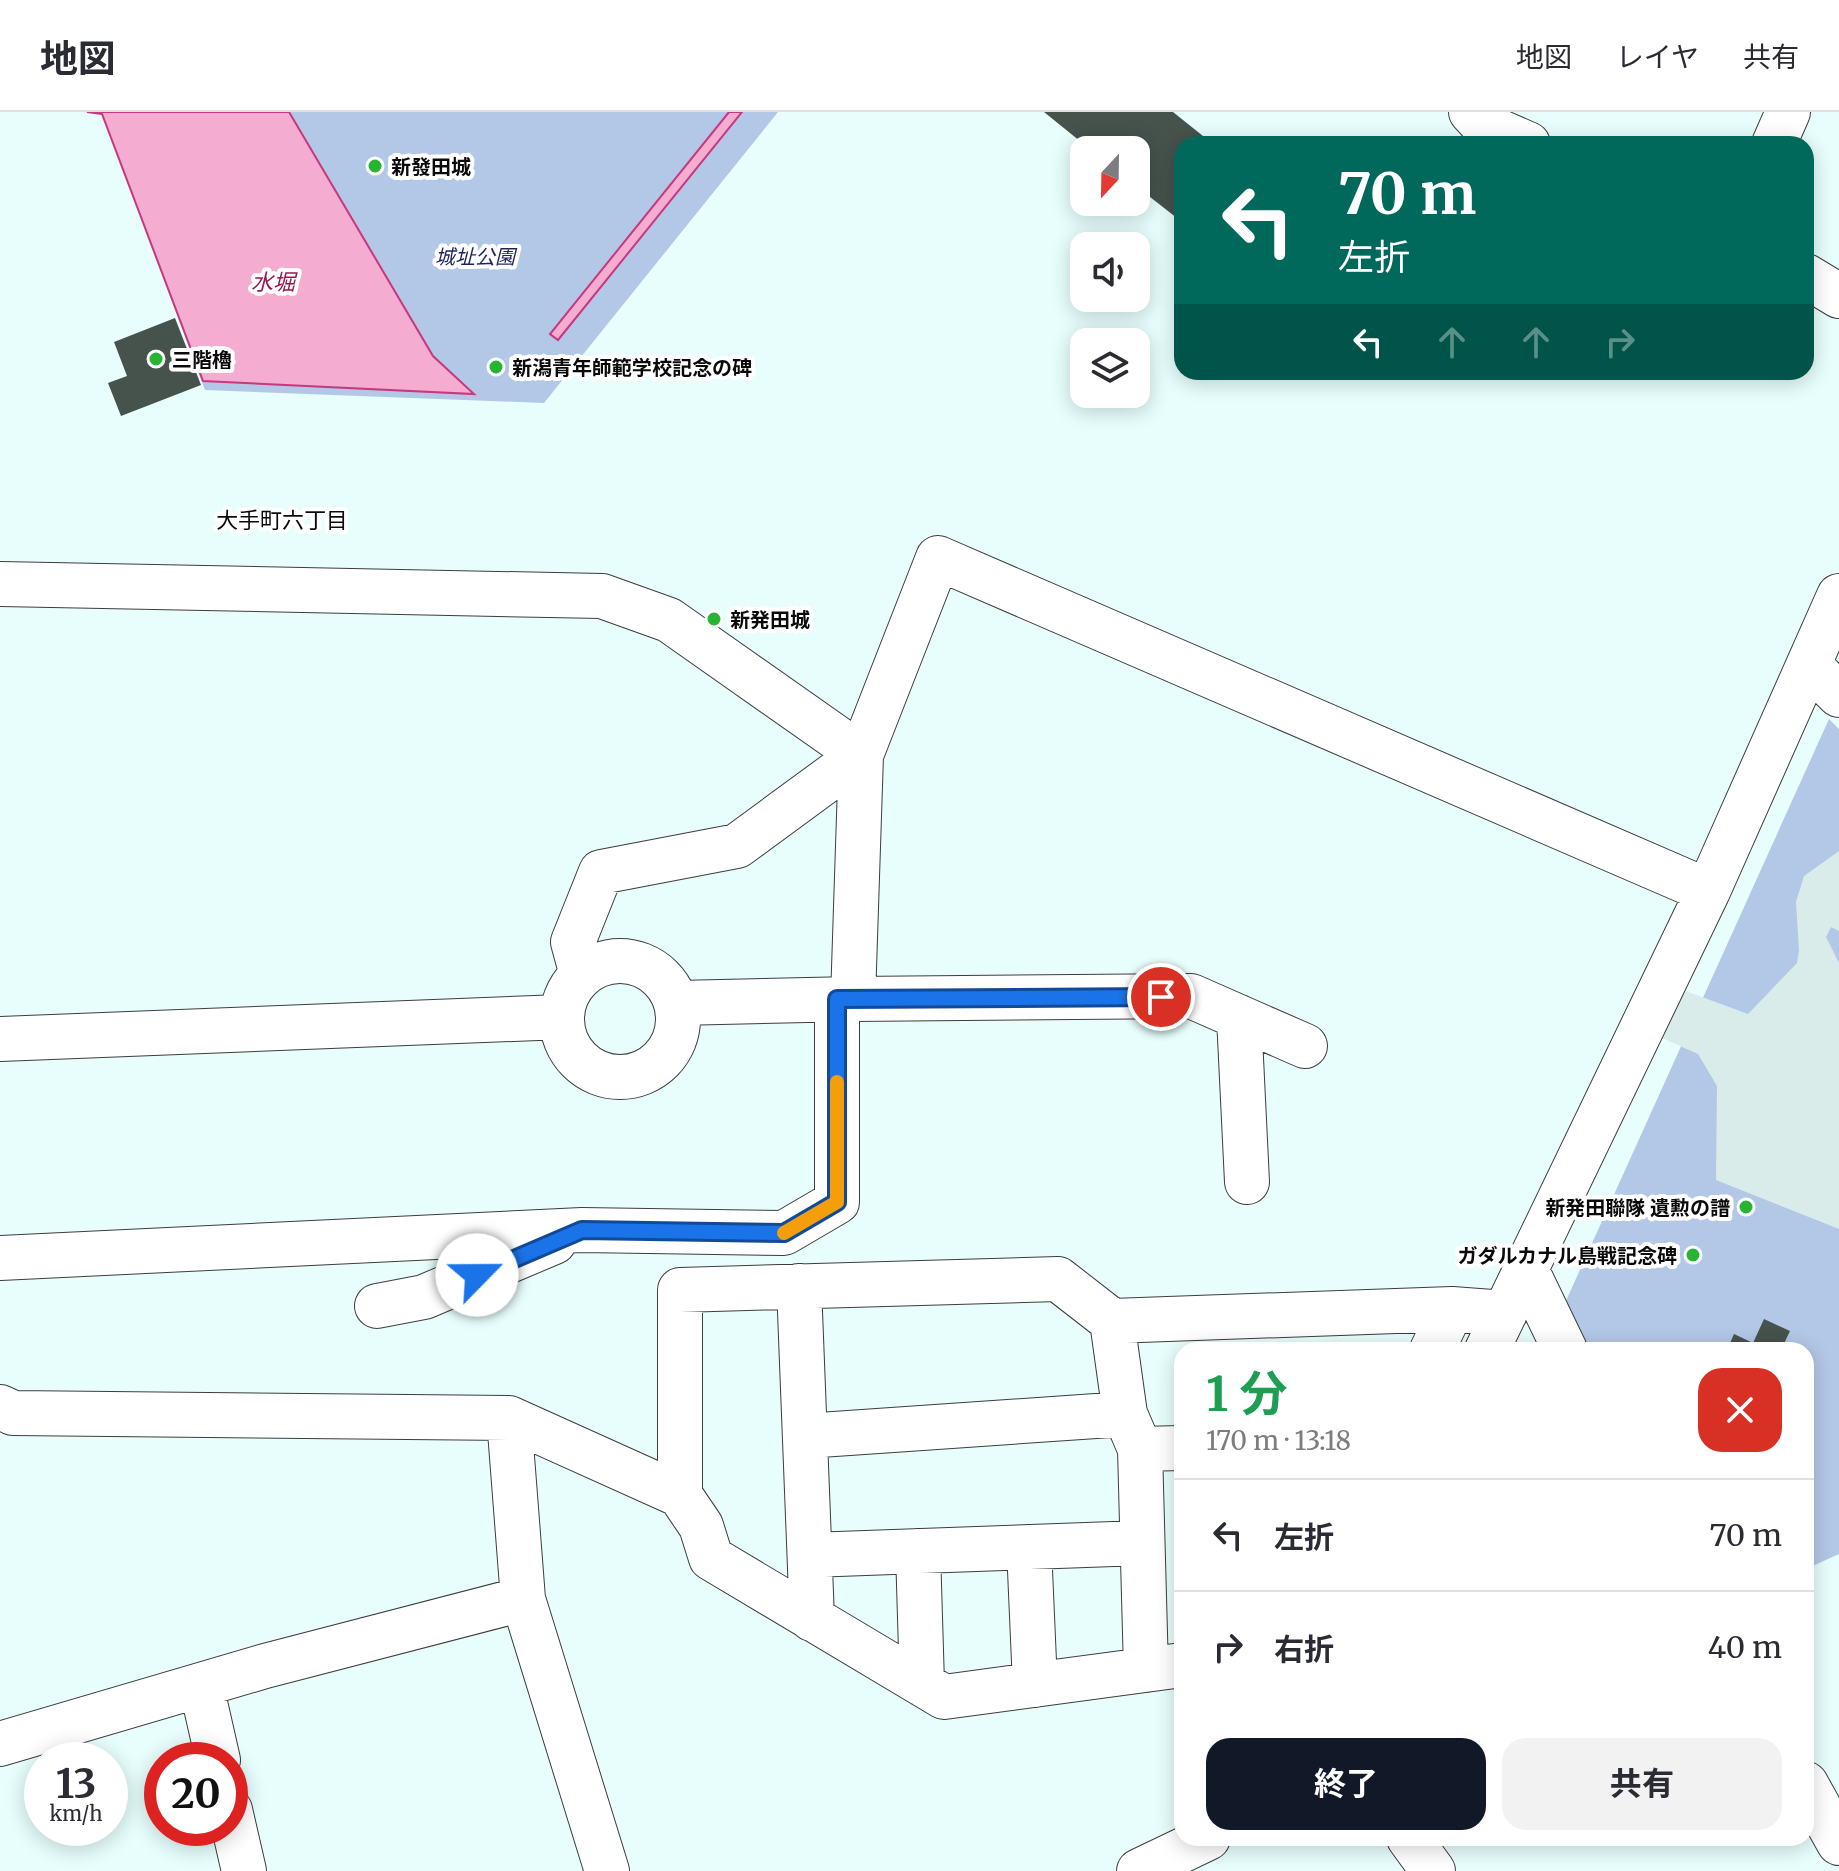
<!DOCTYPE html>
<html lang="ja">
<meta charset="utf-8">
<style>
:root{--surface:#fff;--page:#f2f2f3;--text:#2b2b33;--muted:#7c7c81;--line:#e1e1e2;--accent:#111827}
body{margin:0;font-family:Merriweather,"Noto Sans JP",serif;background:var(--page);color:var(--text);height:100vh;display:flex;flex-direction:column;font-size:30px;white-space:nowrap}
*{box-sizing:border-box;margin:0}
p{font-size:26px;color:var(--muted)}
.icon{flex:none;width:44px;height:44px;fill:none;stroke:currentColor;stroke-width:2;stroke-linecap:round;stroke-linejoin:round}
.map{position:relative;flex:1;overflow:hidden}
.drawer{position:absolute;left:1174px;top:1230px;width:640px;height:504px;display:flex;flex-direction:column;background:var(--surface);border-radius:24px;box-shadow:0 4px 20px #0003}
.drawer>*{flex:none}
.top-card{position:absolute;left:1174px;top:24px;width:640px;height:244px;border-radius:24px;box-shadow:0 4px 20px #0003;background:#00695c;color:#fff;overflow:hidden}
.needle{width:52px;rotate:202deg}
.buttons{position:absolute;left:1070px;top:24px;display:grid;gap:16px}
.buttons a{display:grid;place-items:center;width:80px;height:80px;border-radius:16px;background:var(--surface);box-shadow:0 4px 20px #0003;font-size:40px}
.speed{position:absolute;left:24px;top:1630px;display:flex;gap:16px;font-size:40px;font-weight:700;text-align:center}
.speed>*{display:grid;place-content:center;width:104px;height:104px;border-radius:50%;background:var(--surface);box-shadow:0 4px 20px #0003;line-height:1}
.speed small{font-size:20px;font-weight:400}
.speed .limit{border:12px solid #d22;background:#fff;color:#111}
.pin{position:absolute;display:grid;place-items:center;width:68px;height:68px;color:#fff;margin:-34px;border:4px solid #fff;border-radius:50%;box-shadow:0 2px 8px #0007}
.me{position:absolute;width:88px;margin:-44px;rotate:67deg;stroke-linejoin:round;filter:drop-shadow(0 0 6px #0008)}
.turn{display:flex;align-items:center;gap:28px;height:168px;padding:0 32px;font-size:36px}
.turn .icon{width:104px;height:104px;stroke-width:2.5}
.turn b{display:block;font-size:56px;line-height:68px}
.lanes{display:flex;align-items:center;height:76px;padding:0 32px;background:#0003;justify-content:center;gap:40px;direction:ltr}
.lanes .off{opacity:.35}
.round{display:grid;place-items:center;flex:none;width:84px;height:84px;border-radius:24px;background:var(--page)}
.overview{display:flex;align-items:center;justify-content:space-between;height:136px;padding:0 32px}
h1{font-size:48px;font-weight:700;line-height:60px;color:#1e9e55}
.cta{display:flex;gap:16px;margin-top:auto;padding:16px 32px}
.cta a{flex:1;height:92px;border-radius:24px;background:var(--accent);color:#fff;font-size:32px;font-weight:700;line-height:92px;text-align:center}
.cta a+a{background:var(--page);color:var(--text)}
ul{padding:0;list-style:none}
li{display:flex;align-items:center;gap:24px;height:112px;padding:0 32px;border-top:2px solid var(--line)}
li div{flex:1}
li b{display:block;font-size:30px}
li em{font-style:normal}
header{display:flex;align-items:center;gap:48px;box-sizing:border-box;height:112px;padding:0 40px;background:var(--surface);border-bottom:2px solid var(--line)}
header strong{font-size:38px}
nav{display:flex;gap:44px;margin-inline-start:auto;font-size:28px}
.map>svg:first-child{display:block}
.green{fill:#b3c8e6}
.plaza{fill:#d9ece9}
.water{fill:#f4add1;stroke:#c9377e;stroke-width:2}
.building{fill:#46524c}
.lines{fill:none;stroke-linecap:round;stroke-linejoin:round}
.minor-casing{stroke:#3d3d3d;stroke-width:46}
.minor{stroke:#fff;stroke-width:44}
.route-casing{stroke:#114b97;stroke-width:20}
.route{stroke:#1a73e8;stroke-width:14}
.slow{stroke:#f59e0b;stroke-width:14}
.poi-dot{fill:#27b430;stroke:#fff;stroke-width:3}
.labels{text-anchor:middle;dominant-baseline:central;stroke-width:8;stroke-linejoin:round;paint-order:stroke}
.poi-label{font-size:20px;font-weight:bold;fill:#0a0a0a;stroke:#fff;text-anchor:start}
.park-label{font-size:20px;font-style:italic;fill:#1d235e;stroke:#fff}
.water-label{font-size:22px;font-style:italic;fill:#961851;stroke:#fff}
.neighbourhood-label{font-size:22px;fill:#0a0a0a;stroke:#fff}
</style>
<header>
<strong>地図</strong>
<nav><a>地図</a><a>レイヤ</a><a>共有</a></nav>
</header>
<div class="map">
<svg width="1839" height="1759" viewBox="0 0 1839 1759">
<rect width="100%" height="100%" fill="#e7fefd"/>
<path class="green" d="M83,0H778L544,291L205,278L102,2Z
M1829,607L1839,617V1442L1806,1457V1238H1579L1560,1202Z"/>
<path class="plaza" d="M1839,739V819L1831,815L1826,825L1839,851V1117L1716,1068L1717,974L1698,942L1642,917L1664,871L1748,902L1797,851L1799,839L1796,790L1804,764Z"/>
<path class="water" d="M87,0H289L433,244L474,282L203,269L102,2Z
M729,0H742L558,228L550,222Z"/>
<path class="building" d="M1044,0H1173L1213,32H1182V110L1136,74V38H1091Z
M175,206L201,273L121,304L108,271L127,264L114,230Z
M1764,1207L1790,1219L1781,1238H1727L1734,1222L1753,1231Z"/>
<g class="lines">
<defs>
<path id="minor" d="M1471,0L1482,12L1528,32
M1774,32L1788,0
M1806,164L1839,184
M0,472L602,484L669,508L861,643L737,734L601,760L573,830L582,863
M1809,553L1839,583
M562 907a58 58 0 1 1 116 0a58 58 0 1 1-116 0Z
M853,887L1191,884L1305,934
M677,891L853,887L861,643L938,446L1708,779
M1239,905L1247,1070
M0,927L562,905
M0,1146L582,1118L784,1121L837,1090V887
M1526,1157L1565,1238
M799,1174L812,1507
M377,1194L424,1185L554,1130
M1112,1209L1125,1302L1140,1337L1146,1558
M1432,1238L1452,1197
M1487,1238L1708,779L1839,484
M0,1295L13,1301L509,1306L680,1383L701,1414L711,1446L944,1585L1182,1553
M509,1306L523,1487L607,1759
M805,1324L1125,1302
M1140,1337L1182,1336
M680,1383V1178L1058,1167L1112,1209L1452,1197L1505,1201
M1029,1435L1035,1573
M918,1439L922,1572
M810,1443L1142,1431
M201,1573L218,1648
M0,1632L265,1554L523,1487
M1806,1672L1839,1731
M230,1698L244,1759
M1409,1726L1433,1759
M1139,1759L1208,1726"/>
</defs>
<use href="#minor" class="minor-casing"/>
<use href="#minor" class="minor"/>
</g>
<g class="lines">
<defs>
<path id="route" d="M477,1163L582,1118L784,1121L837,1090V887L1161,885"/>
</defs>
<use href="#route" class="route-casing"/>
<use href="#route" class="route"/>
<path class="slow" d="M784,1121L837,1090V970"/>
</g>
<g class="poi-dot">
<circle cx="375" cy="54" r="8"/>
<circle cx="156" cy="247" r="8"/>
<circle cx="496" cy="255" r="8"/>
<circle cx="714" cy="507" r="8"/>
<circle cx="1746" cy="1095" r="8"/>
<circle cx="1693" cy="1143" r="8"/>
</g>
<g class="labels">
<g class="poi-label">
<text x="391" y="54">新發田城</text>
<text x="172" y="247">三階櫓</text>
<text x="512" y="255">新潟青年師範学校記念の碑</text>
<text x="730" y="507">新発田城</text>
<text x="1730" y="1095" text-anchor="end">新発田聯隊 遺勲の譜</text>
<text x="1677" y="1143" text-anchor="end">ガダルカナル島戦記念碑</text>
</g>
<g class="park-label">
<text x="475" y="144">城址公園</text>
</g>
<g class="water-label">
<text x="273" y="170">水堀</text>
</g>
<g class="neighbourhood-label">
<text x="282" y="408">大手町六丁目</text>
</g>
</g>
</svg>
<div class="buttons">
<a><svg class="needle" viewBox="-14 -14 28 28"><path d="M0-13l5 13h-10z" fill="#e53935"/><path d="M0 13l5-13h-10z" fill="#7c7c81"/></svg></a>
<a><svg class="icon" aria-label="sound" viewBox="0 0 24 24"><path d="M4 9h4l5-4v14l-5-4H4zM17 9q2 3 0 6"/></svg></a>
<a><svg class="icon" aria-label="layers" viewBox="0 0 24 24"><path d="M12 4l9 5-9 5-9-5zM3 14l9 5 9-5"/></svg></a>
</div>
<div class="speed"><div>13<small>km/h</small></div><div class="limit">20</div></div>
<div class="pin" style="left:1161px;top:885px;background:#d93025"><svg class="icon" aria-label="arrive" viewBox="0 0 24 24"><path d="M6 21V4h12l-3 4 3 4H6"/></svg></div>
<svg class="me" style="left:477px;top:1163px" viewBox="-20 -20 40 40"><circle r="19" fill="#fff"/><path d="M0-13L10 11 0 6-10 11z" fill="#1a73e8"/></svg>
<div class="top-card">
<div class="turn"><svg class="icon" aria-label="left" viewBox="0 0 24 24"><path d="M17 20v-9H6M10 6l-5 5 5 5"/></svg><div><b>70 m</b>左折</div></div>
<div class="lanes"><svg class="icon" aria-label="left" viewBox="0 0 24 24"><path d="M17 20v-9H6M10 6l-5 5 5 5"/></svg><svg class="icon off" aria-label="ahead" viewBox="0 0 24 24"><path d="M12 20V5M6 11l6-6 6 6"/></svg><svg class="icon off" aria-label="ahead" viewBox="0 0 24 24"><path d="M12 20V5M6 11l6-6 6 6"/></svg><svg class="icon off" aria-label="right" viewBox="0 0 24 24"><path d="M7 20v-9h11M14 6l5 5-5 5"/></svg></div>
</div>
<section class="drawer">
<div class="overview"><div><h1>1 分</h1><p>170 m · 13:18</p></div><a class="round" style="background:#d93025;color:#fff"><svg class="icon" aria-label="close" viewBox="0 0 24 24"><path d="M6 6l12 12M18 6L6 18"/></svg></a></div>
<ul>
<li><svg class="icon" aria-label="left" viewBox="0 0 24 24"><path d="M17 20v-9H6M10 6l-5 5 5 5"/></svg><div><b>左折</b></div><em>70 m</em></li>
<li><svg class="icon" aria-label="right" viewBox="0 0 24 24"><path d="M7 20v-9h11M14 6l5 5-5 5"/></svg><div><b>右折</b></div><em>40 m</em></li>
</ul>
<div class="cta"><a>終了</a><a>共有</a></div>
</section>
</div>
